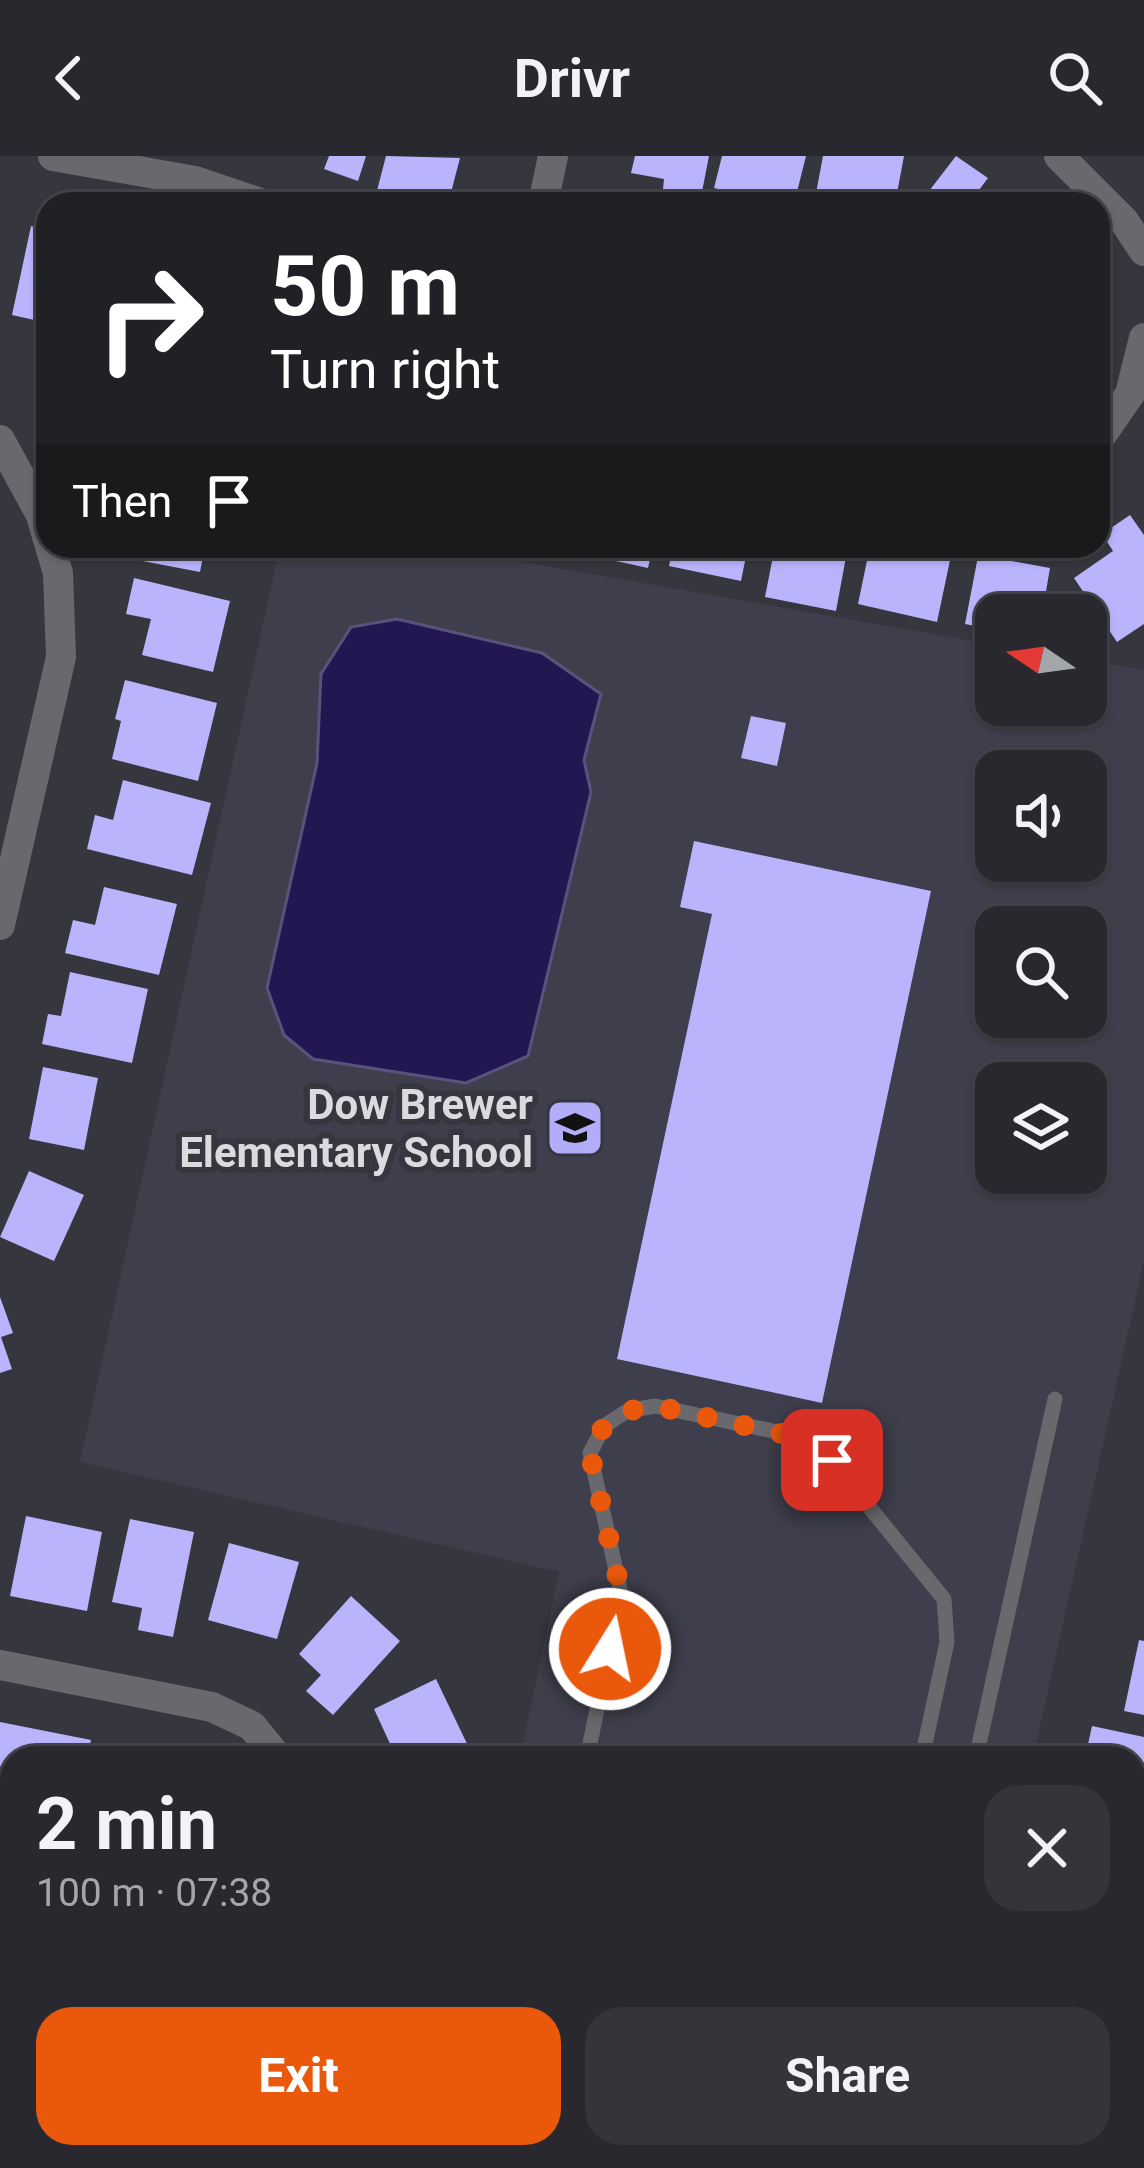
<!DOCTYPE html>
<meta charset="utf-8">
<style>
:root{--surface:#28282e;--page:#34343a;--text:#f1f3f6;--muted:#a5a6aa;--line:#44444a;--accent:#ea580c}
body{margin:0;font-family:Roboto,sans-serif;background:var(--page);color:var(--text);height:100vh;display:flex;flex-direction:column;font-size:45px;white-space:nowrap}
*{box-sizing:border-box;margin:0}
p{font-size:39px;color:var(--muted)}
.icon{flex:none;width:66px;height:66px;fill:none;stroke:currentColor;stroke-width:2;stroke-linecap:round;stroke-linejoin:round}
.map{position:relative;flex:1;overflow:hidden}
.drawer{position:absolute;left:0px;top:1590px;width:1146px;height:423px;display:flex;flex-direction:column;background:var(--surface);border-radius:36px 36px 0 0;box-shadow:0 3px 9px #0004,0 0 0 3px var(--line)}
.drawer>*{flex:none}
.top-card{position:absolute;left:36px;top:36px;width:1074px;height:366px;border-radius:36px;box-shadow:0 3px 9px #0004,0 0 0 3px var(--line);background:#202124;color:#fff;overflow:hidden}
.needle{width:78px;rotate:283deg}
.tools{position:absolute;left:975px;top:438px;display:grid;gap:24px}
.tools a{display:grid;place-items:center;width:132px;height:132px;border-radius:24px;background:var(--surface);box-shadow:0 3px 9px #0004,0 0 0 3px var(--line);font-size:60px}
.pin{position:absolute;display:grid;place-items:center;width:102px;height:102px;color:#fff;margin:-51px;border-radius:24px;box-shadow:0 6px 18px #0006}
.me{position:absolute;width:132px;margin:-66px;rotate:10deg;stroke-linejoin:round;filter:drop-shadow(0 0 9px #0008)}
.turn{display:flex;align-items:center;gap:42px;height:252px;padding:0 36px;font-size:54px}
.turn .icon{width:156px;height:156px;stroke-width:2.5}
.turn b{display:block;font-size:84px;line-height:102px}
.then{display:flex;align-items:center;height:114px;padding:0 36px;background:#0003;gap:24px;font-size:45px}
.round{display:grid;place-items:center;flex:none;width:126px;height:126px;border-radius:36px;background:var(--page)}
.headline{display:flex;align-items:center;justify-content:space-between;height:204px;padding:0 36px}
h1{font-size:72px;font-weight:700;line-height:90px}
.primary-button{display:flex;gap:24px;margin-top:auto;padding:24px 36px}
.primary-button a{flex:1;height:138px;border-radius:36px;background:var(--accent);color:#fff;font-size:48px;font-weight:700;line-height:138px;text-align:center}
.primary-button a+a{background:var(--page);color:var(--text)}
header{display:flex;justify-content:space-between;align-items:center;height:156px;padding:0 36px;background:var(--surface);font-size:54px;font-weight:700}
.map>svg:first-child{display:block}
.built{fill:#3e3e4c;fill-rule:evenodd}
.water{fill:#231751;stroke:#5a527c;stroke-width:3}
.building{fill:#b9b4fc}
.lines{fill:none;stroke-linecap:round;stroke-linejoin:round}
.lane{stroke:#69696d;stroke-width:15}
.street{stroke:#69696d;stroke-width:30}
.route{stroke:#ea580c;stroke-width:21;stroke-dasharray:0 37.8}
.labels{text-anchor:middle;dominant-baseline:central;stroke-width:12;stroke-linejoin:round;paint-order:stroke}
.poi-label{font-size:42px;font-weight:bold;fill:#dadadf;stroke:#36363e;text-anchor:end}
</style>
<header><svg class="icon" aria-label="back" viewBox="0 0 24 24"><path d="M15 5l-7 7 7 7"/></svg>Drivr<svg class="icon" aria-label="search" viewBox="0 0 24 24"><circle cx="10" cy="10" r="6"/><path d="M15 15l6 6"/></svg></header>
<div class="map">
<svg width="1144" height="2012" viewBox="0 0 1144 2012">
<rect width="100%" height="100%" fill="#36363e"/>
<path class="built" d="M280,390H432L996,489V549H1086V504L1144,514V1105L1033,1602H520L559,1416L80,1306ZM996,615H1086V705H996ZM996,771H1086V861H996ZM996,927H1086V1017H996Z
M433,2001H943L941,2012H431Z"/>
<path class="water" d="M397,463L542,497L601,538L584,604L591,636L528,900L466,927L313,903L284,879L267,832L317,607L321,518L351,471Z"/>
<path class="building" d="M329,0H366L358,25L324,13Z
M386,0L460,2L448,48L374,46Z
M635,0H709L701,41L663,33L664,23L631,17Z
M722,0H806L794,48H749L751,41L714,32Z
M823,0H904L895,48H814Z
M956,0L988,22L979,34L997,48H919Z
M31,70L48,74V167L12,159Z
M1130,359L1144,379V468L1117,486L1074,422L1113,395L1102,378Z
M134,390H205L200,416L132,403Z
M571,390H653L648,412L570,395Z
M673,390H748L741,425L669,410Z
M775,390H848L836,455L765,441Z
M870,390H953L937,466L858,448Z
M980,390H1008L1006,404L1050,412L1042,459H996V474L965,468Z
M134,422L230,445L213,516L142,499L151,463L126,458Z
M125,524L217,547L198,625L112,603L121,565L115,563Z
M751,560L786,567L777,610L741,602Z
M123,624L211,647L192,719L87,693L95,659L113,664Z
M694,685L931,735L822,1247L617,1203L712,758L680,751Z
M104,731L177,748L159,819L65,797L73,764L95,769Z
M70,816L148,833L132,907L42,888L48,858L61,860Z
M43,911L98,922L84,994L29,983Z
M29,1015L84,1039L54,1105L0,1081Z
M0,1141L13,1177L1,1181L12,1213L0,1217Z
M26,1360L102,1376L87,1455L10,1440Z
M130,1363L194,1376L173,1481L138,1474L142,1452L112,1446Z
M229,1387L299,1406L277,1483L208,1464Z
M351,1440L400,1485L333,1559L306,1535L321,1519L299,1498Z
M1139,1484L1144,1485V1559L1124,1555Z
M436,1523L470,1594L453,1602H373L392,1592L374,1553Z
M0,1566L91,1584L87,1602H12V1658L0,1655Z
M1092,1570L1144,1581V1647L1134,1644V1602H1085Z
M1134,1671L1144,1673V1738L1134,1736Z
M0,1681L12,1683V1750L0,1748Z
M1134,1758L1144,1760L1136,1801H1134Z
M0,1791L12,1794V1817L0,1814Z
M0,1872L12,1875V1897L2,1944Z
M297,2001H382L380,2012H294Z"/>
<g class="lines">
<path class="lane" d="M587,1602L621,1437L590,1297L604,1270L627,1255L655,1250L792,1279L831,1304L944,1443L947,1486L922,1602
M976,1602L1055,1243
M626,2012L630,2001"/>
<path class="street" d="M53,0L195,25L263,48
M1059,0L1124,65L1144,95
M543,48L553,0
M0,284L41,359L48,384
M1098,284L1130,238L1144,182
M0,769L61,501L58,417L50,390
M0,1509L212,1551L252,1570L278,1602
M230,2012L232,2001"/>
</g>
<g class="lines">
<path class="route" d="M610,1493L621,1437L590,1297L604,1270L627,1255L655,1250L792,1280L832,1304"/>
</g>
<defs>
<symbol id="school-square" viewBox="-11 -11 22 22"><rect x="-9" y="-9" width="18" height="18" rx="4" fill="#b2adf9" stroke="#36363e"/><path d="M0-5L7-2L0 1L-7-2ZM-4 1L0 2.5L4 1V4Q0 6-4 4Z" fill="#111"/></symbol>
</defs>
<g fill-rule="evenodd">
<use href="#school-square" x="542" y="939" width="66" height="66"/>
</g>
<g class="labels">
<g class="poi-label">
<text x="533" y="948">Dow Brewer<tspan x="533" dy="48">Elementary School</tspan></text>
</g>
</g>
</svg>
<div class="tools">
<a><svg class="needle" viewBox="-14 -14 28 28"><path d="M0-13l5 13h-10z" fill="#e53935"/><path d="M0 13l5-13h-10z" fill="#a5a6aa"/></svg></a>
<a><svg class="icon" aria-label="sound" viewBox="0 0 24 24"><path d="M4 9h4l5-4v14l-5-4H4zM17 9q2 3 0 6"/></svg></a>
<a><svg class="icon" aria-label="search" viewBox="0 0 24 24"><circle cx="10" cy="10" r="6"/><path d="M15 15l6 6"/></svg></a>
<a><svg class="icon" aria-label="layers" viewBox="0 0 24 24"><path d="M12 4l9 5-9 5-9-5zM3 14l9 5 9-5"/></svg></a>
</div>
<div class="pin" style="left:832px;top:1304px;background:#d93025"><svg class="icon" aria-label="arrive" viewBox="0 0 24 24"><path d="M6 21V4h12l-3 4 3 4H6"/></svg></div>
<svg class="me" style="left:610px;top:1493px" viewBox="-20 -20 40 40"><circle r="17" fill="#ea580c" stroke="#fff" stroke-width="3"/><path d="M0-11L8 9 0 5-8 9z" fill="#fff"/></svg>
<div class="top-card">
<div class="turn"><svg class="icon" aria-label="right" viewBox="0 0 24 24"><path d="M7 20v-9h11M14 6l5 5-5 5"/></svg><div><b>50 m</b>Turn right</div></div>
<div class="then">Then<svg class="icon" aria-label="arrive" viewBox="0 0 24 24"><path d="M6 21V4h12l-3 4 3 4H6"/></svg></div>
</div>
<section class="drawer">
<div class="headline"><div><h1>2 min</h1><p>100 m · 07:38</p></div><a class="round"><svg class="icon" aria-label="close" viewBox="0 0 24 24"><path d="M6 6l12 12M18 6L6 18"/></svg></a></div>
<div class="primary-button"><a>Exit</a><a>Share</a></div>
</section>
</div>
